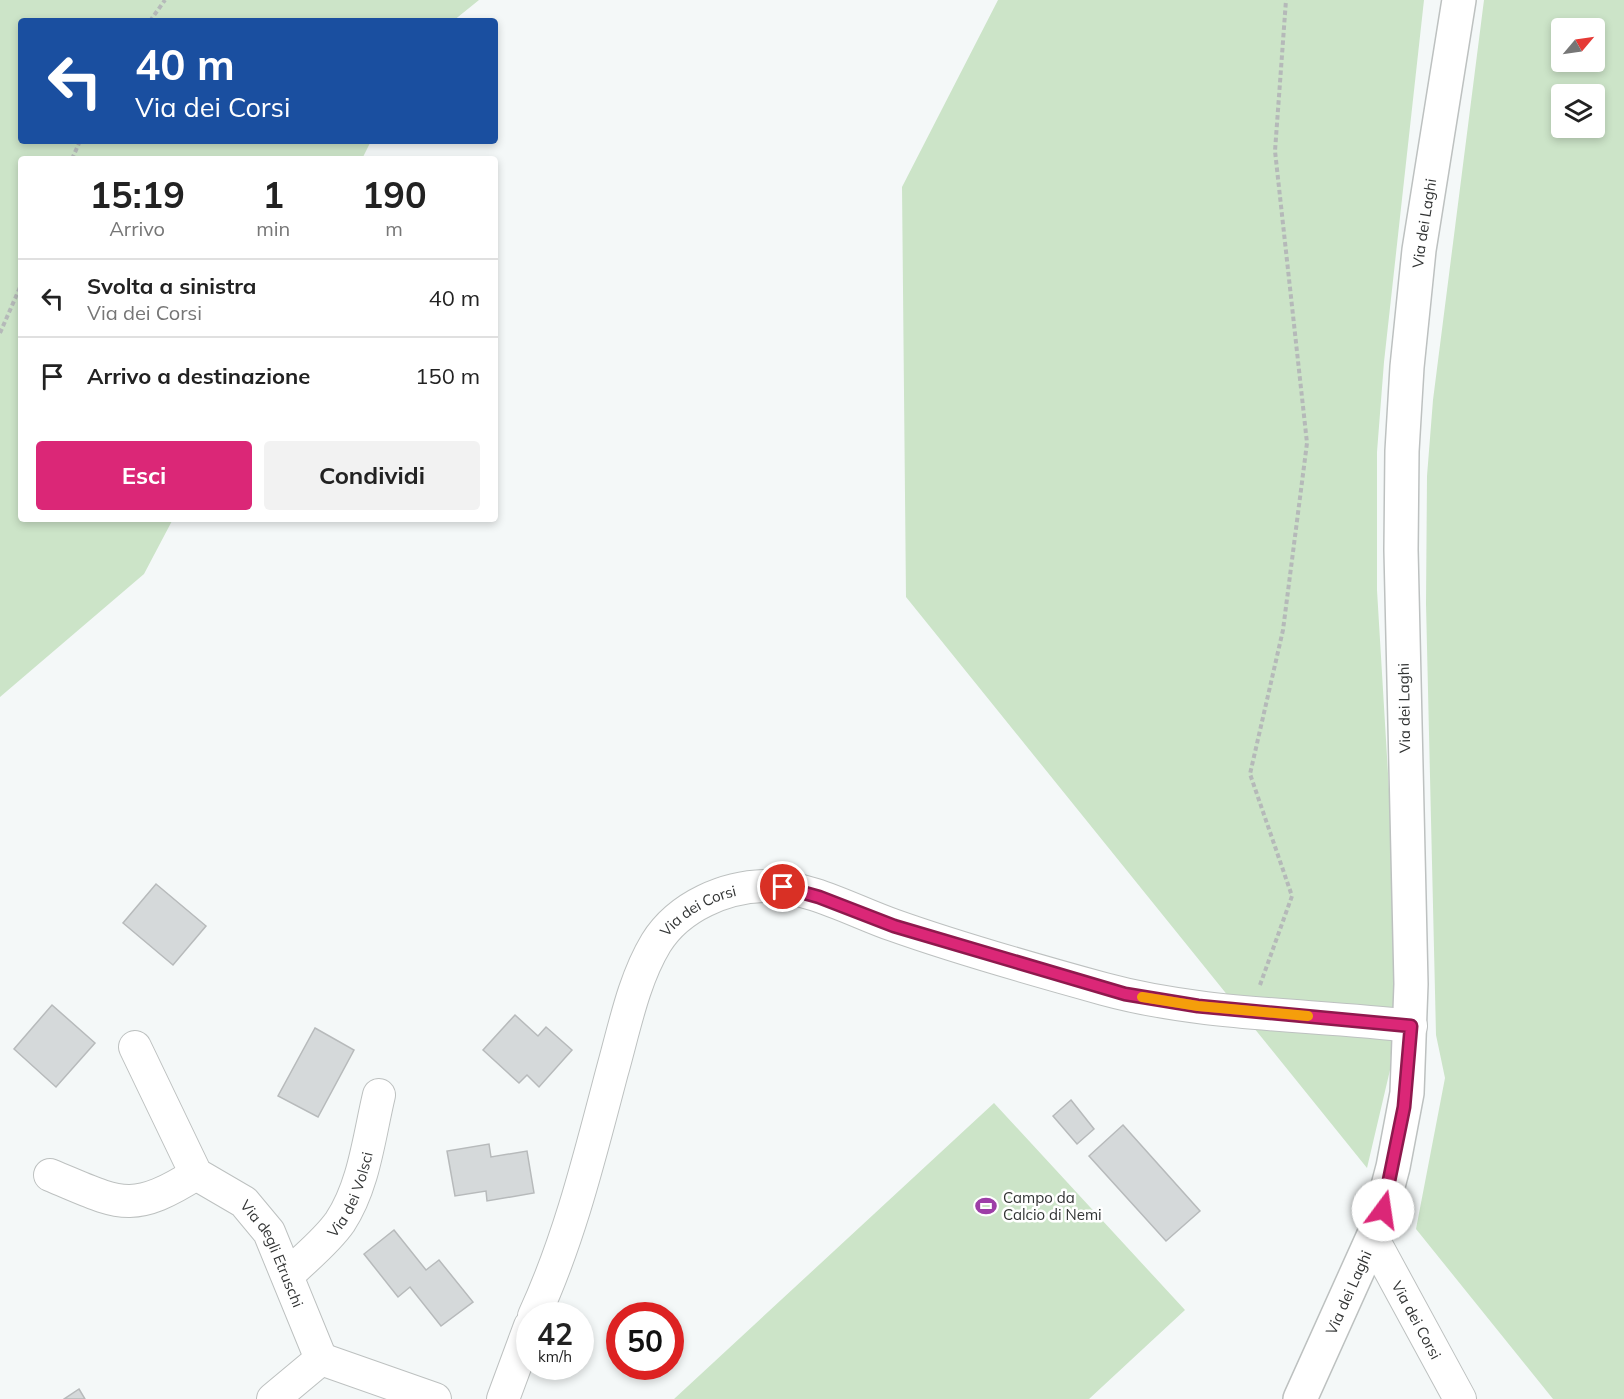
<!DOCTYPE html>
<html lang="it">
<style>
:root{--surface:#fff;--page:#f2f2f2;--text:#222;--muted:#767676;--line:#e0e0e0;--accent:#db2777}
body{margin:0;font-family:Mulish,sans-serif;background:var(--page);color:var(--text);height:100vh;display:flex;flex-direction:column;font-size:22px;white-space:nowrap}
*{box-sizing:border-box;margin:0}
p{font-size:20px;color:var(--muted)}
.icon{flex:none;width:33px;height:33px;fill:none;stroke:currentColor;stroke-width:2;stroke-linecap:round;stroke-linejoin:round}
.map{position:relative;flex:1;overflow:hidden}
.panel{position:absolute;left:18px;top:156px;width:480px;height:366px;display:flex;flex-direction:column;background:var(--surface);border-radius:6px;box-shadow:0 3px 9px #0003}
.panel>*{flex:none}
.top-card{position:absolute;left:18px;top:18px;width:480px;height:126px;border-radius:6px;box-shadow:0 3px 9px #0003;background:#1a4fa0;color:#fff;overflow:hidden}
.needle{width:39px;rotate:61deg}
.buttons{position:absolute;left:1551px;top:18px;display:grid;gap:12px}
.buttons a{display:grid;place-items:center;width:54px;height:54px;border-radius:6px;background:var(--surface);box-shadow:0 3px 9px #0003;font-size:30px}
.speed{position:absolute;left:516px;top:1302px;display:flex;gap:12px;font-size:30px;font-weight:700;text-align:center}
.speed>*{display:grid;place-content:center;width:78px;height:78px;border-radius:50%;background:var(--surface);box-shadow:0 3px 9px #0003;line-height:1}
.speed small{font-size:15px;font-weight:400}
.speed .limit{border:9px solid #d22;background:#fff;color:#111}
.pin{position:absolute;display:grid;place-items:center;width:51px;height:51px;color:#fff;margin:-26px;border:3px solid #fff;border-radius:50%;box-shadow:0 2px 6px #0007}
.me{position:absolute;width:66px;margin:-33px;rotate:14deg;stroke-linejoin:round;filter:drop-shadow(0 0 4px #0008)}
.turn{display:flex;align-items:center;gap:21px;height:126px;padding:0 18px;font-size:27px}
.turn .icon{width:78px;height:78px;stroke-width:2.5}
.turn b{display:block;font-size:42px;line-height:51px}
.eta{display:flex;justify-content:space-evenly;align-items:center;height:102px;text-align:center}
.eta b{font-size:36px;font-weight:700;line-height:42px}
.cta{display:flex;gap:12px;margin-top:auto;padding:12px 18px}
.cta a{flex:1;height:69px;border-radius:6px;background:var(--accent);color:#fff;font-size:24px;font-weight:700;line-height:69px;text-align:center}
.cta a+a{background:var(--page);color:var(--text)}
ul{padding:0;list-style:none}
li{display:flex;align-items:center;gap:18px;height:78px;padding:0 18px;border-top:2px solid var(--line)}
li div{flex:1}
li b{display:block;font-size:22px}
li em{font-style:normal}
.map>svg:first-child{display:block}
.green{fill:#cce4c8;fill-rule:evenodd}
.building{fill:#d5d9da;stroke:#b7babb;stroke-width:1.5}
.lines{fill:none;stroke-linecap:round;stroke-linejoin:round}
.minor-casing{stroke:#bdc1c0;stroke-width:34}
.major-casing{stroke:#bdc1c0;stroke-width:36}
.path{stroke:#b5b9b9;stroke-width:4;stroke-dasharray:4.5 3;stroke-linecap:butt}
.minor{stroke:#fff;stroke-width:32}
.major{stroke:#fff;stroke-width:33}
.route-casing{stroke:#8e194d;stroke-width:15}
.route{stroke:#db2777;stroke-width:10}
.slow{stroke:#f59e0b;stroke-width:10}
.labels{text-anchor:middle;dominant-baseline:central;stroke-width:5;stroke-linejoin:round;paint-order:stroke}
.street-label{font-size:15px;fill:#323434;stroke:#fff}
.poi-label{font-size:15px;fill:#323434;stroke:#fff;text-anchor:start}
</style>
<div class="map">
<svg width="1624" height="1399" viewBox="0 0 1624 1399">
<rect width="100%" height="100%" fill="#f4f8f8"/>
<path class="green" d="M0,0H479L453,21H21V141H371L362,159H21V519H173L144,574L0,697Z
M998,0H1424L1384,362L1377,452V590L1398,940L1390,1070L1367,1168L906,597L902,187Z
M1484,0H1624V1399H1553L1416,1229L1445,1078L1436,1035L1426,604L1427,476L1433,400ZM1562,28H1594V62H1562ZM1562,94H1594V128H1562Z
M994,1103L1185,1310L1089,1399H674Z"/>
<path class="building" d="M156,884L206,926L173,965L123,923Z
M52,1005L95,1043L56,1087L14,1049Z
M515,1015L538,1036L546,1027L572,1050L539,1087L527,1075L519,1083L483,1050Z
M315,1028L354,1050L318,1117L278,1096Z
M1071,1100L1094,1129L1077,1144L1053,1116Z
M1123,1125L1200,1211L1166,1241L1089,1156Z
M489,1144L491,1157L527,1151L534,1193L487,1201L486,1191L455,1196L447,1151Z
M394,1230L426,1270L439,1260L473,1302L441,1326L410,1287L398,1297L364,1254Z
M79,1389L85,1399H64Z"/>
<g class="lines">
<defs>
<g id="minor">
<path id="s1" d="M135,1047L196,1174L244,1202L269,1232L321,1359"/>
<path d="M50,1175C118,1203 130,1216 196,1174"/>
<path id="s2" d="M1373,1239L1460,1399"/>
<path id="s3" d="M288,1275C305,1258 326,1242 340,1222C364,1186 369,1137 379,1095"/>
<path id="s4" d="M534,1316C570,1238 590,1155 612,1072C624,1030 633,981 656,943C679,906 726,886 768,886C812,887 853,911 893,925C960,949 1035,970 1104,989C1203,1016 1309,1014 1411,1026"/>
<path d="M321,1359L435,1399"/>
<path d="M273,1399L321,1359"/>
<path d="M503,1399L530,1326"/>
</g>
<g id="major">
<path id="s5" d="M1300,1399L1377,1228L1393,1167L1407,1093L1411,984L1401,550L1402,451L1407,367L1419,250L1459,0"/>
</g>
</defs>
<use href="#minor" class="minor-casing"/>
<use href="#major" class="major-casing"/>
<path class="path" d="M150,21L165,0
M72,159L80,141
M0,333L21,285
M1260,985L1292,896L1250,774L1283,630L1307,443L1275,151L1286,0"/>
<use href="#minor" class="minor"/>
<use href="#major" class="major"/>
</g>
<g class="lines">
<defs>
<path id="route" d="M783,887L819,897L894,926L1125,994L1198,1006L1411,1026L1404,1107L1383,1210"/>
</defs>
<use href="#route" class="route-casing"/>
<use href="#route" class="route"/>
<path class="slow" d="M1142,997L1198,1006L1308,1016"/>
</g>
<defs>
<symbol id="stadium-bare" viewBox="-9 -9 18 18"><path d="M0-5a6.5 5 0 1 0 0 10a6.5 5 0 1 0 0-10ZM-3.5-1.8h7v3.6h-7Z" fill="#9d3ea7" stroke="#fff" stroke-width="2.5" paint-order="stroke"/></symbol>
</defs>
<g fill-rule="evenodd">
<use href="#stadium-bare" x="971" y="1191" width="30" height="30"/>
</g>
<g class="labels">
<g class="street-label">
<text stroke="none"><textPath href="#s5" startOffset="1197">Via dei Laghi</textPath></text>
<text transform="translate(1404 708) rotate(-91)">Via dei Laghi</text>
<text stroke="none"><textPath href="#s4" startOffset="448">Via dei Corsi</textPath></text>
<text stroke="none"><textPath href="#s3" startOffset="104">Via dei Volsci</textPath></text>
<text stroke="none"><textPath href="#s1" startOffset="256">Via degli Etruschi</textPath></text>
<text stroke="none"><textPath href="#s5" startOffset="117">Via dei Laghi</textPath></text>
<text stroke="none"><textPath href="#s2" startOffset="92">Via dei Corsi</textPath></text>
</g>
<g class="poi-label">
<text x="1003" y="1197">Campo da<tspan x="1003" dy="17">Calcio di Nemi</tspan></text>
</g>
</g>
</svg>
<div class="buttons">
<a><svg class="needle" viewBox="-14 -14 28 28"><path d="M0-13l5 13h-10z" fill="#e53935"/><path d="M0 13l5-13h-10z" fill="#767676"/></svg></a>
<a><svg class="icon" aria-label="layers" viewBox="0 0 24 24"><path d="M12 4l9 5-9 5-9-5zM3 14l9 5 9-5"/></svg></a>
</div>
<div class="speed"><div>42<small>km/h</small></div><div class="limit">50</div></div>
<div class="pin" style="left:783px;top:887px;background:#d93025"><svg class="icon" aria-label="arrive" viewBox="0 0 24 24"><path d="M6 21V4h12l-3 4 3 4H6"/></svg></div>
<svg class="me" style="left:1383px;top:1210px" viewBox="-20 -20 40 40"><circle r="19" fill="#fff"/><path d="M0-13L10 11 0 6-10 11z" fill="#db2777"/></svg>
<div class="top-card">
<div class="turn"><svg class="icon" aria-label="left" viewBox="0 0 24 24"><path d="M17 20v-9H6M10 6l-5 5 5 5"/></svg><div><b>40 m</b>Via dei Corsi</div></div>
</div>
<section class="panel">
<div class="eta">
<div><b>15:19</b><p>Arrivo</p></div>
<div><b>1</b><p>min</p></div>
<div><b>190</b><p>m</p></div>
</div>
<ul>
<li><svg class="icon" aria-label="left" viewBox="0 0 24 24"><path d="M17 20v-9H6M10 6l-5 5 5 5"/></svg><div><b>Svolta a sinistra</b><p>Via dei Corsi</p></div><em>40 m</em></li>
<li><svg class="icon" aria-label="arrive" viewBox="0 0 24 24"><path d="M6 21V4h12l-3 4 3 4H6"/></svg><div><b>Arrivo a destinazione</b></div><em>150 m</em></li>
</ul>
<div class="cta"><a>Esci</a><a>Condividi</a></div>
</section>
</div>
